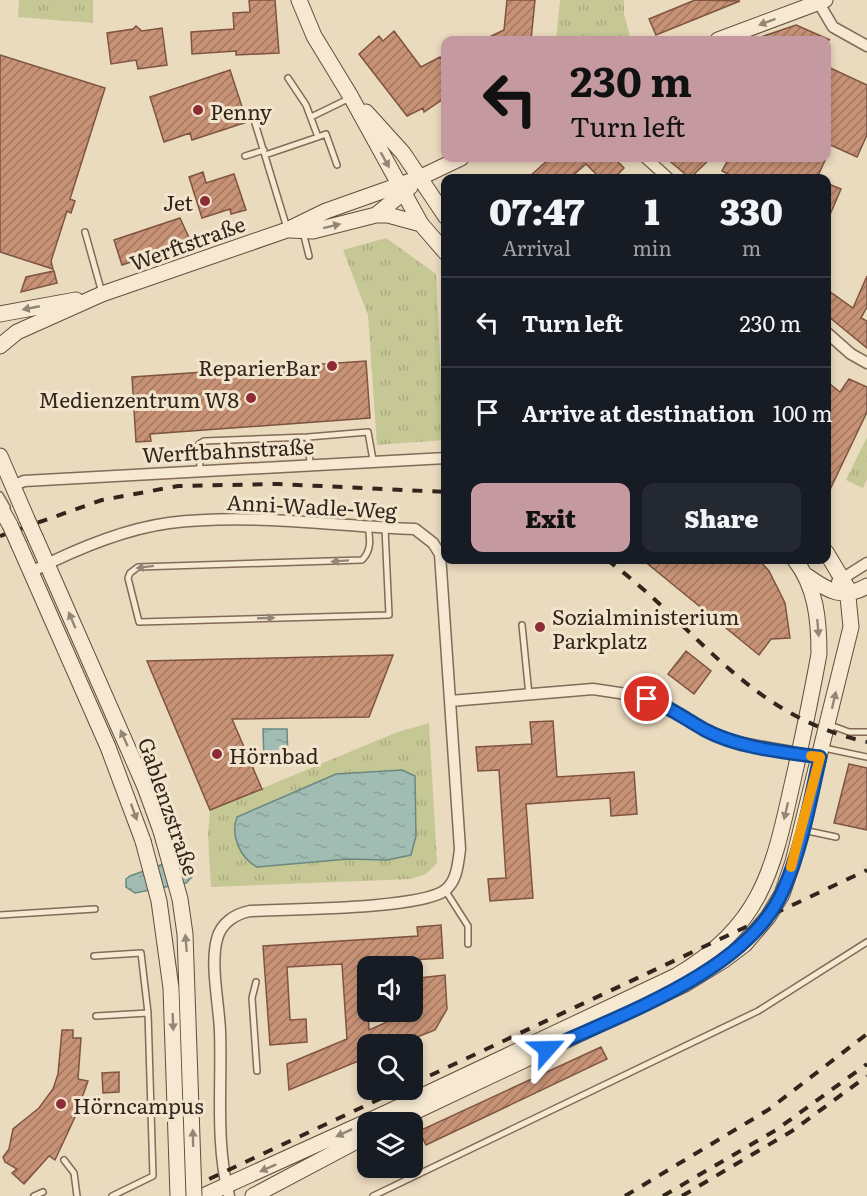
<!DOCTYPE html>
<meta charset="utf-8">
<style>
:root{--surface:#171b24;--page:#242831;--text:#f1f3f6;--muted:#9ea1a6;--line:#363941;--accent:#c4999f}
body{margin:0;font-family:Literata,serif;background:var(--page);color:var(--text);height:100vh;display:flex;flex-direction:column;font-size:22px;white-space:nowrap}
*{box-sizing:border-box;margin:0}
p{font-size:20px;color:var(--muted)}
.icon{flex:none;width:33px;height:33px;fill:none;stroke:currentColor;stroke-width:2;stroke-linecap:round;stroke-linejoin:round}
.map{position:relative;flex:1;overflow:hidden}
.details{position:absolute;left:441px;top:174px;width:390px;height:390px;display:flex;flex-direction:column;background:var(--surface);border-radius:12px;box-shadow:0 3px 9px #0003}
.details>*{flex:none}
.guide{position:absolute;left:441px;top:36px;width:390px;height:126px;border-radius:12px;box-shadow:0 3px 9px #0003;background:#c4999f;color:#111;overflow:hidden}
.fabs{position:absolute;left:357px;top:956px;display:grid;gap:12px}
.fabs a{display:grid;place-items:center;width:66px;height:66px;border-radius:12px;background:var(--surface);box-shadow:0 3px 9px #0003;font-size:30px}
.pin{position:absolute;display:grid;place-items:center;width:51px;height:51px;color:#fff;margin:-26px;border:3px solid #fff;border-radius:50%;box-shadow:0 2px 6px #0007}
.me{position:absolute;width:66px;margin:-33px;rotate:65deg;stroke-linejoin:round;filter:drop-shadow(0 0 4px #0008)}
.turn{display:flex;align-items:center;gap:21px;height:126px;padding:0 30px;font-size:27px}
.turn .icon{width:78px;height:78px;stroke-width:2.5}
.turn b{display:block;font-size:42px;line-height:51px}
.eta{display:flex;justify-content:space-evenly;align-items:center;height:102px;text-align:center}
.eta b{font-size:36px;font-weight:800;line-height:42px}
.cta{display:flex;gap:12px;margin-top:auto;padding:12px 30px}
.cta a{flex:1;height:69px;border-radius:12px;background:var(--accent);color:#111;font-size:24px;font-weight:800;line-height:69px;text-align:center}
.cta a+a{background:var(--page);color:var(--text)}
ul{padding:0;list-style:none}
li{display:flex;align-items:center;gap:18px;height:90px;padding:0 30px;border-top:2px solid var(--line)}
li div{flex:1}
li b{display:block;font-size:22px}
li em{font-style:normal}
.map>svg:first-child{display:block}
.park{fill:url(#park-tufts)}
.water{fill:url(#water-ripples);stroke:#6a897f;stroke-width:1.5}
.building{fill:url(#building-hatch);stroke:#7f5440;stroke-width:1.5}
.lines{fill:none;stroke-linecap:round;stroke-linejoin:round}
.lane-casing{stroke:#826b58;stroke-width:8}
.street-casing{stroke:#826b58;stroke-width:13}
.secondary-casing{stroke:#634d3c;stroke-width:17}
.lane{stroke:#f6e8d1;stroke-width:5}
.street{stroke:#f6e8d1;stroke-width:10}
.secondary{stroke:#f6e8d1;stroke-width:15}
.rail{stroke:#32251c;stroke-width:4;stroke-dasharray:10 10;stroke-linecap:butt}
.secondary-bridge-casing{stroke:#634d3c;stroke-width:17;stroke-linecap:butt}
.secondary-bridge{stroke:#f6e8d1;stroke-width:15}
.oneway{fill:#948676}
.route-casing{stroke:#114b97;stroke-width:15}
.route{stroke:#1a73e8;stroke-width:10}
.slow{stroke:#f59e0b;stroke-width:10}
.poi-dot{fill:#8d2c34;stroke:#f3e5cd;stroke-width:2}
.labels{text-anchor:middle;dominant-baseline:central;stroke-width:6;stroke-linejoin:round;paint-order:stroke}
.poi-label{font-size:21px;fill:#32251c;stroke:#f3e5cd;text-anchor:start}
.street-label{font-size:21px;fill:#32251c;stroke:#f3e5cd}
</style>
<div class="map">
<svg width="867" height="1196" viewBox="0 0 867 1196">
<defs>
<pattern id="park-tufts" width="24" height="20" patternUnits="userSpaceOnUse" patternTransform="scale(1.5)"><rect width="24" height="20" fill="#c5c794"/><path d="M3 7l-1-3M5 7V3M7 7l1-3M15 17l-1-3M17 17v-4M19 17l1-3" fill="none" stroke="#aaab7f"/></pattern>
<pattern id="water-ripples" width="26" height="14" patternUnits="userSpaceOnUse" patternTransform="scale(1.5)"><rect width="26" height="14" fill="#a1bcb3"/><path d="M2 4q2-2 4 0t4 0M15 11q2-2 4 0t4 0" fill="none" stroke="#8ba199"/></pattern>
<pattern id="building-hatch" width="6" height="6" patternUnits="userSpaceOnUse" patternTransform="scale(1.5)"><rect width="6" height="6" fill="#c79276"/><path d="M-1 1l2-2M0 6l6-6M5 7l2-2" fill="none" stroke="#a27760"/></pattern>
</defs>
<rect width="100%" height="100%" fill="#eadabe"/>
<path class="park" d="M19,0H93V23L18,17Z
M560,0H624V14L631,40H556Z
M386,238L436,274L444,440L377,445L368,315L343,250Z
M867,437V479L863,488L846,480Z
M429,723L437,863L426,874L411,879L211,887L208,835L210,810L395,733Z"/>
<path class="water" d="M263,729H287L288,761H264Z
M402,770L415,776L416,836L411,855L387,860L348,859L257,867C240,858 230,835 237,817L336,774Z
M180,858L187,860L192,866V877L186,883L135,893L126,887V879L130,876Z"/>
<path class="building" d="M249,0H275L279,53L236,55V51L192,54L191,32L234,29L233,13L250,12Z
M507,0H535L531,40H483L504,30Z
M695,0L740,1L656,35L649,19Z
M796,25L830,40H755V39Z
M136,26L142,31L162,28L167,65L138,69L136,60L111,64L107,33L133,29Z
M394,31L421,67L440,57L446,65V97L424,112L423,108L407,116L359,54L379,36L383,41Z
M0,55L105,88L70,199L75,201L71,213L67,211L51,261L53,269L0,252Z
M826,66L867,85V135L857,157L826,143Z
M230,70L247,122L192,140L190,133L164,142L150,97Z
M550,158H614L624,168L614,178H600L586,164L570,178H528Z
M666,158H711L690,178Z
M729,158H826L817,178H736L722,171Z
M203,172L206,183L234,174L246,210L231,214L230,209L202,218L189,177Z
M826,183L841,189L826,224Z
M180,218L191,242L122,265L114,240Z
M54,271L57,283L21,292L26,277Z
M867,276V307L861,318L867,321V348L829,317L826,320V289L853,308Z
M366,361L370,418L150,434L151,441L136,442L132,377Z
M849,379L867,387V412L826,498V381L840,392Z
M643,560H759L769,571L785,603L790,638L771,639L759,655Z
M686,651L711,671L694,694L668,674Z
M393,655L369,717L232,719L262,789L210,810L147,661Z
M553,721L557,777L634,772L637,814L611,816L610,798L526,804L533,898L490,901L488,879L506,878L499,770L478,771L476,747L532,744L530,722Z
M849,764L867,768V830L834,823Z
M441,925L443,958L365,963L369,1030L421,1007L419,978L445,975L447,1009L435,1030L400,1044H368V1057L289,1090L287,1064L347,1039L342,964L287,967L290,1020L306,1019L307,1042L270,1045L263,946L418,936L417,927Z
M62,1030H73V1038H81L78,1079L88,1081L75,1117L55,1160L49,1156L24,1184L12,1173L17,1169L5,1162L3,1157L9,1149L13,1129L39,1108L53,1089L58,1074Z
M601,1047L607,1059L426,1145L419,1131Z
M119,1072V1092L103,1093L102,1073Z"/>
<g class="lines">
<defs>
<path id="lane" d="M288,78L306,105L318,137L326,134L337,165
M311,117L350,98
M255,123L287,228
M265,155L318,137
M245,156L264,150
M85,232L102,293
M303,232L309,256
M310,463L308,437L368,432L373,460
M200,469L199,444L204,441L308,437
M0,495L7,507
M368,526C370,539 372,550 362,560L138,567L130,573L128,578L139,622L389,615L385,528
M522,625L529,695
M830,725L849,732H867
M824,748L867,757
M803,830L836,837
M445,890L468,926V944
M0,915L95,909
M94,956L141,953L148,1013L153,1176L112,1196
M256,982L252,998L257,1071
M96,1016L148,1013
M64,1160L74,1173L77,1196
M34,1196L43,1192
M373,1196L758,1011L867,942"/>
<path id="street" d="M817,0L833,27L867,46
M646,158L668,178
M826,332L851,354L867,363
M13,486L24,481L446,458
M31,572C72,551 124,529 169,523C250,513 333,526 415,529L433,543L440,554L450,701
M837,582L867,563
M229,1196C215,1142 222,1086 220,1031C219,1004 210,965 217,939C221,923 235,914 250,911C289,909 417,909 444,891C457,882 458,864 460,849L450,701L593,689L633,695L661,703L705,730L736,742L820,757"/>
<path id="secondary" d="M299,0L314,36L351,97L421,224L446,253
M718,40L825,0
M366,112L403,153L446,217
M376,215L410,187
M289,230L313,231L376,215H388L421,224
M0,314L76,300
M0,346L17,332L102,294L287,230L326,211L419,178L461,158
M0,456L27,519
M0,507L10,525
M36,539L145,787L161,831
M19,545L108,747L143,841
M807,576C828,591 843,600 867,586
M393,1122L685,984L724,960L745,944L768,917L782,894L793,862L851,627L847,587L826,552
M203,1196L386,1113L676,976C760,926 772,875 792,785C802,741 811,698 819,654C819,620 816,587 795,560
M253,1196L368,1135"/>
</defs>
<use href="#lane" class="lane-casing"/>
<use href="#street" class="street-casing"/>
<use href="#secondary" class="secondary-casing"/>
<use href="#lane" class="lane"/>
<use href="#street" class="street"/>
<use href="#secondary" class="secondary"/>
<path class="rail" d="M0,536L102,500L178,486L278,484L446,492
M607,560C697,626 747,716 867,742
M412,1084L867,870
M173,1196L401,1089
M625,1196L768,1110L867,1034
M663,1196L776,1130L867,1064
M682,1196L792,1131L867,1076"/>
<defs>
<path id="secondary-bridge" d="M27,519L36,539
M10,525L19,545
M161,831L180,899L185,934L194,1196
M143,841L159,901L171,988L178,1196"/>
</defs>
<use href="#secondary-bridge" class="secondary-bridge-casing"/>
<use href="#secondary-bridge" class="secondary-bridge"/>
</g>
<defs><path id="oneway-solid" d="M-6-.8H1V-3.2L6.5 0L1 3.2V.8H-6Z" transform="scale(1.5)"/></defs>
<g class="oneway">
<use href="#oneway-solid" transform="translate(767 22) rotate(159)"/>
<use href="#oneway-solid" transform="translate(385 160) rotate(61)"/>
<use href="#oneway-solid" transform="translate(332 226) rotate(-14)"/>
<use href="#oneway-solid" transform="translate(31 308) rotate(169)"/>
<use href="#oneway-solid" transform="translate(340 561) rotate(176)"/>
<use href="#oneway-solid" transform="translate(145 567) rotate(173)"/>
<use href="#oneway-solid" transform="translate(266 618) rotate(-2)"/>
<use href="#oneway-solid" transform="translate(72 620) rotate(-113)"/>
<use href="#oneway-solid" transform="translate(818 628) rotate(85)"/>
<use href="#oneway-solid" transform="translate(834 700) rotate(-77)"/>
<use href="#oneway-solid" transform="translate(124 738) rotate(-114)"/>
<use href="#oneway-solid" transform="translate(786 811) rotate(103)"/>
<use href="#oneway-solid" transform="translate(134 812) rotate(70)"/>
<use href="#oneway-solid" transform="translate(186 943) rotate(-95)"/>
<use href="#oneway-solid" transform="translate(173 1022) rotate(88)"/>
<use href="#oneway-solid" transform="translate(344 1133) rotate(155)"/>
<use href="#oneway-solid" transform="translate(193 1138) rotate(-91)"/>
<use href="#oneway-solid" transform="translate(268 1168) rotate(156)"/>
</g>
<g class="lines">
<defs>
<path id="route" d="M547,1049C622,1014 745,972 782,893C801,852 810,802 820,757C783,752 739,748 705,730C685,719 669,706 647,699"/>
</defs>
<use href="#route" class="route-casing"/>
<use href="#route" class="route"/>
<path class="slow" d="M791,867L820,757L811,756"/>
</g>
<g class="poi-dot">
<circle cx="198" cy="110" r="6"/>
<circle cx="205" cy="201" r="6"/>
<circle cx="332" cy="366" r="6"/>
<circle cx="251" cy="398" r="6"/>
<circle cx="540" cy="627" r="6"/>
<circle cx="217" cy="754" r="6"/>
<circle cx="61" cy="1104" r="6"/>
</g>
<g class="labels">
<g class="poi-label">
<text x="210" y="110">Penny</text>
<text x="193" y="201" text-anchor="end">Jet</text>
<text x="320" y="366" text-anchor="end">ReparierBar</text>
<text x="239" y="398" text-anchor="end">Medienzentrum W8</text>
<text x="552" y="615">Sozialministerium<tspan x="552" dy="24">Parkplatz</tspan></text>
<text x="229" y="754">Hörnbad</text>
<text x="73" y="1104">Hörncampus</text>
</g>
<g class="street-label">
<text transform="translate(187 242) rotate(-20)">Werftstraße</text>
<text transform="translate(228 449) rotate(-3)">Werftbahnstraße</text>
<text transform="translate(312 505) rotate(3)">Anni-Wadle-Weg</text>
<text transform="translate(170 806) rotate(71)">Gablenzstraße</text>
</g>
</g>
</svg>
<div class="fabs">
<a><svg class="icon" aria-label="sound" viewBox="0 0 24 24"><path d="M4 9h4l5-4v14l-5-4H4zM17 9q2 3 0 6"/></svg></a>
<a><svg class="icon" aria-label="search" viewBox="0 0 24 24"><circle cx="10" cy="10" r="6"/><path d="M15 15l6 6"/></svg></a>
<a><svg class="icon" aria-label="layers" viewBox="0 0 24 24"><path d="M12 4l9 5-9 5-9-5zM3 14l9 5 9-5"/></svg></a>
</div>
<div class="pin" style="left:647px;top:699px;background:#d93025"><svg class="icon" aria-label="arrive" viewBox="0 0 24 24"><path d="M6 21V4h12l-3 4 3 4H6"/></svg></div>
<svg class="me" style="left:547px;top:1049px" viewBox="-20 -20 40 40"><path d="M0-17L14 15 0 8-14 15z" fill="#1a73e8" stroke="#fff" stroke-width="4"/></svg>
<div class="guide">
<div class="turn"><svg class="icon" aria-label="left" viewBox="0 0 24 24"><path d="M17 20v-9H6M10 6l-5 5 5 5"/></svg><div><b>230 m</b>Turn left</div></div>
</div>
<section class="details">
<div class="eta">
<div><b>07:47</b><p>Arrival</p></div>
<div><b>1</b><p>min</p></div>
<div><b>330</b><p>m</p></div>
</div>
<ul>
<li><svg class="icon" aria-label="left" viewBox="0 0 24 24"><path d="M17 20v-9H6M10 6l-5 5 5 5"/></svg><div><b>Turn left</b></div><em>230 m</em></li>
<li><svg class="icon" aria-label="arrive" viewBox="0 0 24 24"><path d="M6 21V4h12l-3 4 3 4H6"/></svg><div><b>Arrive at destination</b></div><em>100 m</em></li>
</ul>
<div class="cta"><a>Exit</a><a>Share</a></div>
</section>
</div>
